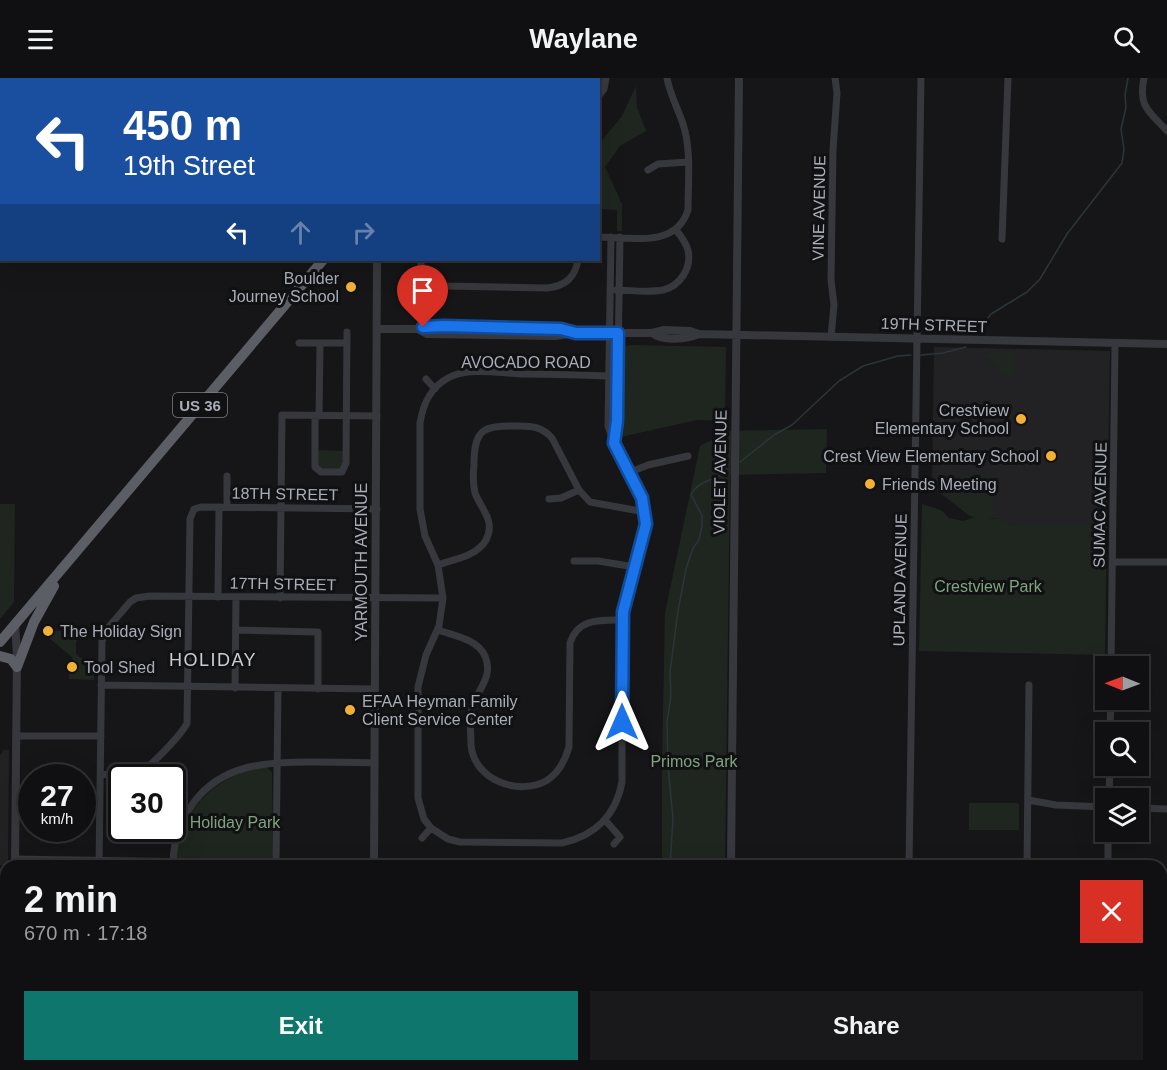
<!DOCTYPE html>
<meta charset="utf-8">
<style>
:root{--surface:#101012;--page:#19191b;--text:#f1f3f6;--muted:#9c9d9f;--line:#303032;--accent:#0f766e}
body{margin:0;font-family:Helvetica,sans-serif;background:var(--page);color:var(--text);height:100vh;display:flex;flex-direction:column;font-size:22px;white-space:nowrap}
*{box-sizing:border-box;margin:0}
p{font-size:20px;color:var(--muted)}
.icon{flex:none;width:33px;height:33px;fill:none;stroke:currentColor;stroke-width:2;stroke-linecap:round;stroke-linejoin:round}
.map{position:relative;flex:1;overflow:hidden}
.drawer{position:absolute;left:0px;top:782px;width:1167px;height:212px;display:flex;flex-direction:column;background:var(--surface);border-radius:18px 18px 0 0;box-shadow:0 6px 24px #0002,0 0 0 2px var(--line)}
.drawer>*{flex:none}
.hud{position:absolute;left:0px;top:0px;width:600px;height:183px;box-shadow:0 6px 24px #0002,0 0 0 2px var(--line);background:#1a4fa0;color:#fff;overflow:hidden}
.needle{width:39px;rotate:271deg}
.buttons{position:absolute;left:1095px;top:578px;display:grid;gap:12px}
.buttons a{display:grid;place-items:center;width:54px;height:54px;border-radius:0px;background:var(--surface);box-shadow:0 6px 24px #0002,0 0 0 2px var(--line);font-size:30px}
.speed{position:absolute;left:18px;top:686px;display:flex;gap:12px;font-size:30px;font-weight:700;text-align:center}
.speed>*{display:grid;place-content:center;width:78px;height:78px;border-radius:50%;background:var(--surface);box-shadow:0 6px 24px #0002,0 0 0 2px var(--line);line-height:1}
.speed small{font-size:15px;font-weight:400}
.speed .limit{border:3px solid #111;border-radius:9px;background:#fff;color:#111}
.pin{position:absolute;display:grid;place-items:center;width:51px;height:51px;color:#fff;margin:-62px -26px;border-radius:50% 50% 50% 0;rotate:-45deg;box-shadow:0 0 6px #0007}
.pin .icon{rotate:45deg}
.me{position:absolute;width:66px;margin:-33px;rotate:0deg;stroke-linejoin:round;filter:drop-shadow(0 0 4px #0008)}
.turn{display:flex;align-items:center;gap:21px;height:126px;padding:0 24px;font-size:27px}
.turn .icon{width:78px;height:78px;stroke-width:2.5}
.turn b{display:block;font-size:42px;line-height:51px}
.lanes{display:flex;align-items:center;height:57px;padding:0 24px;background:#0003;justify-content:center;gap:30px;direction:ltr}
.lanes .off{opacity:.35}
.round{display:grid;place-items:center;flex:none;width:63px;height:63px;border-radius:0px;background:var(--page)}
.head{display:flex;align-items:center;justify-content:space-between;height:102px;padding:0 24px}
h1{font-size:36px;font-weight:600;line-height:45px}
.primary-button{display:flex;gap:12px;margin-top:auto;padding:12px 24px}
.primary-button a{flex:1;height:69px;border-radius:0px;background:var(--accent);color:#fff;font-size:24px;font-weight:600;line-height:69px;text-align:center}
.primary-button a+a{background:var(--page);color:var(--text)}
header{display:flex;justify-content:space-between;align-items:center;height:78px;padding:0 24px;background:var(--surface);font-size:27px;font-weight:600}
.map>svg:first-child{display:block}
.built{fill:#222225}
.green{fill:#1e261f}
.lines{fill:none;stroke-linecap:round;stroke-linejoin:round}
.stream{stroke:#2c353c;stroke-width:1.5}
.minor{stroke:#37383d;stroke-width:7}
.tertiary{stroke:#37383d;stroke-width:8}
.primary{stroke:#53555c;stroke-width:10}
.trunk{stroke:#5b5e65;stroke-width:10}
.route-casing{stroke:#114b97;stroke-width:15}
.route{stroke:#1a73e8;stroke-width:10}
.poi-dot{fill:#f2b134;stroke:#111113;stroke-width:2}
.labels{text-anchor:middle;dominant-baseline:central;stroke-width:6;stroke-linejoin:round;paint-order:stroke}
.shield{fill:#111113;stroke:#7b7e86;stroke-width:1.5}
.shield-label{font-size:15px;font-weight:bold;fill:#a8adb8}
.street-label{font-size:16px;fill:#a8adb8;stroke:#111113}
.poi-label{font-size:16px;fill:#a8adb8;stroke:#111113;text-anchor:start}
.park-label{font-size:16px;fill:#7fa381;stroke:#111113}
.neighbourhood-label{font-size:18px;letter-spacing:1.5px;fill:#c9ccd4;stroke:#111113}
</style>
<header><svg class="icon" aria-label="menu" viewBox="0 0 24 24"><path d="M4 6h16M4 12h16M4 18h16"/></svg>Waylane<svg class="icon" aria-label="search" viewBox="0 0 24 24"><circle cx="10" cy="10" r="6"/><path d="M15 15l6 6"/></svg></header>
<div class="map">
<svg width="1167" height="992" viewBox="0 0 1167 992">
<rect width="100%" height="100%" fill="#161618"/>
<path class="built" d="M934,269L1110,273L1107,447H1013L993,440L970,438L932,409Z
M4,672H9L8,787H0V677Z
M372,987H553L551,992H372Z
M591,987H661V992H588Z
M739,987H865L872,992H738Z"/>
<path class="green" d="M636,8L637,29L646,53L620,68L605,89L622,126V153H617V132L599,131V66L622,38Z
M631,267L726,269L725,343L697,342L621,359L623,272L624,268Z
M987,275H1014V297H1002L995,285L987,280Z
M827,351L826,395L730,397L725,787L662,788V682L665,535L700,368L729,353Z
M317,372L344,373L342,391L327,392L318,390Z
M966,395L994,399L993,440H987L998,441L1013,447H1107L1105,577L919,573L922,426L941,432L949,440L963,443L974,439L970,438L947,420Z
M0,426H15L14,524L0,541Z
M56,553H72L81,558L76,564V576L81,580H95L94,602L69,601V592L73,580L49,560Z
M266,689L272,694L273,778L270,782L176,781C178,732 220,694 266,689Z
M969,725H1017L1019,727V752H969Z"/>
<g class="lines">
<path class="stream" d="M975,256L991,236L1027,214L1040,201L1067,156L1122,85L1124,71L1121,51L1126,29L1125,17L1128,0
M921,277L943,275L966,269
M740,384L774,357L792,347L839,303L863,288L898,278L911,277
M670,788L673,741L668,687L667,644L671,618L670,594L678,533L686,491L693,470L699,462L702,448V437L691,417C698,404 707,404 719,398C723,395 726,390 729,386
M569,992L571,987"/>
<path class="minor" d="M1144,0C1138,29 1149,33 1167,53
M381,2V0
M598,19L604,11L606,0
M648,92L658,86L688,84
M598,159C629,159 676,171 688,132C688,107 691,78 685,53C681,35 670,19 667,0
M611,159L608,348L614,365L642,420L646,446L622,542V704C616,737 595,758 562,765L460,764L448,761L431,750L424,741L418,720V609L426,577L439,548L443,520L438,487L425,458L420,431V345C423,326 430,310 448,300C468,289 498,295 521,296C550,296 579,297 608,298H618
M1002,161L1008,0
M420,182L422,190L429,199L446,208L547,210C565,208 575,200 578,182
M616,212C630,212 648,215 663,212C680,208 692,190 688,172C686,165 681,158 676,152
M831,259L834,227L831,202L833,72L837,15L835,0
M299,265H347
M426,301L435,311
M315,338V389L321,394H342L346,385L347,254
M319,338L320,265
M614,362L617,343L620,159
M628,395L648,387L688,378
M549,421L561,420L579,412
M227,429V398
M574,483H598L635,489
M1113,484H1167
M438,487C455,481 477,478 486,462C496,443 481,431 475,415C473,406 473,396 474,387C474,349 484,348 519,348C533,348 542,349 552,360L579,412L590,424L645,434
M218,519L219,429
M280,520L282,337L377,338
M236,552L318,554V611
M438,552C455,558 477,561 485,578C494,600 477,611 472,630C469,641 471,655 471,667C474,702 518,718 546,703C559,695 565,683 569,669L570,565C578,540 600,542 622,542
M1111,588L1115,266
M101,607L375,611
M235,610L236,519
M1110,654L1111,621
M16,658H101
M101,696C112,697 127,700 138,695C149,691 182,656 187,645L190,441L194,431L201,429L377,431
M1109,720L1110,687
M1028,722L1056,727L1106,729
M1138,730L1167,731
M605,742L620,759L614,766
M422,760L431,750
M15,781L374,787
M173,784C174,761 180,743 194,724C223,686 266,684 310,684C332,684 353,684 375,685
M276,786L278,610
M99,788L102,563L107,551L130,524L136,520L150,518L443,520
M909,788L921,0
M1027,788L1029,607
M1108,788V753
M558,992L559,987
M730,992V987
M879,992V987
M959,992V987"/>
<path class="tertiary" d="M377,251H418L444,248L561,251L573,254
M418,251L427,256L555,258L576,255H652L664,252L690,253L699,256
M652,255C663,264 687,261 699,256C855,260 1011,264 1167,266
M15,788L17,578L15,545
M374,788L377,182
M731,788L739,0
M17,987L18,992"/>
<path class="primary" d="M0,956H6
M1161,977H1167"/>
<path class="trunk" d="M472,2L473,0
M0,564L323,182
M0,578L11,581L17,589
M17,589L34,544L54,508"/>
</g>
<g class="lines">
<defs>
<path id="route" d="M423,249L444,248L561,251L576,255H618L617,343L614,365L642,420L646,446L623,534L622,644"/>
</defs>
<use href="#route" class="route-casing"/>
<use href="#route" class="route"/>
</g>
<g class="poi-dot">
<circle cx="351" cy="209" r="6"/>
<circle cx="1021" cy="341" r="6"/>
<circle cx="1051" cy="378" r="6"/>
<circle cx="870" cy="406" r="6"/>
<circle cx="48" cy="553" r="6"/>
<circle cx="72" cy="589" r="6"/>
<circle cx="350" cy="632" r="6"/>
</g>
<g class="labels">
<rect class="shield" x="173" y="315" width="54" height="24" rx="4.5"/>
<g class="shield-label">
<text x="200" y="327">US 36</text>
</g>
<g class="street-label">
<text transform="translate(819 130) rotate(-89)">VINE AVENUE</text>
<text transform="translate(934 247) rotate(2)">19TH STREET</text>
<text x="526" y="284">AVOCADO ROAD</text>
<text transform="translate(720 394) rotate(-89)">VIOLET AVENUE</text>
<text transform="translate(285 416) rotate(1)">18TH STREET</text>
<text transform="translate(1100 427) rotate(-89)">SUMAC AVENUE</text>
<text transform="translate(361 484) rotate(-90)">YARMOUTH AVENUE</text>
<text transform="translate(900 502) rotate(-89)">UPLAND AVENUE</text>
<text transform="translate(283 506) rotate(1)">17TH STREET</text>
</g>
<g class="poi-label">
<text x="339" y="200" text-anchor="end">Boulder<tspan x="339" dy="18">Journey School</tspan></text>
<text x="1009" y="332" text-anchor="end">Crestview<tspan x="1009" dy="18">Elementary School</tspan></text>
<text x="1039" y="378" text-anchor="end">Crest View Elementary School</text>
<text x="882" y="406">Friends Meeting</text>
<text x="60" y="553">The Holiday Sign</text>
<text x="84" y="589">Tool Shed</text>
<text x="362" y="623">EFAA Heyman Family<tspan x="362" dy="18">Client Service Center</tspan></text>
</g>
<g class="park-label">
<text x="988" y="508">Crestview Park</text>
<text x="694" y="683">Primos Park</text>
<text x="235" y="744">Holiday Park</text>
</g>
<g class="neighbourhood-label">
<text x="213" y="582">HOLIDAY</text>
</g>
</g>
</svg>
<div class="buttons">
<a><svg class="needle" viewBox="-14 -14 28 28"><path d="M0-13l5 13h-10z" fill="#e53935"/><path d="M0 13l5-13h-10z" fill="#9c9d9f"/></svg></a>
<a><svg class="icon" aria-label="search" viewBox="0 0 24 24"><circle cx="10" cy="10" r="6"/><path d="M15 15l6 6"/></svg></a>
<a><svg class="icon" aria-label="layers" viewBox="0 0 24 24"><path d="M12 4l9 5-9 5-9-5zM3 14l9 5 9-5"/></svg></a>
</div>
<div class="speed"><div>27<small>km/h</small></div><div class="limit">30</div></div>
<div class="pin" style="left:423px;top:249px;background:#d93025"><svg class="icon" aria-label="arrive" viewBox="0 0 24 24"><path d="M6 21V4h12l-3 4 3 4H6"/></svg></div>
<svg class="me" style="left:622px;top:644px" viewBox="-20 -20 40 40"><path d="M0-17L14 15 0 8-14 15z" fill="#1a73e8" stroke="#fff" stroke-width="4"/></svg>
<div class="hud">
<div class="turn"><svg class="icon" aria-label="left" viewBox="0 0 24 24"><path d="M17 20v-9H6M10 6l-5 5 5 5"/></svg><div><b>450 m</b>19th Street</div></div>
<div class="lanes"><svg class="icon" aria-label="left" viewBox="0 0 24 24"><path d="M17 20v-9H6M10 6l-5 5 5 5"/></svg><svg class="icon off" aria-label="ahead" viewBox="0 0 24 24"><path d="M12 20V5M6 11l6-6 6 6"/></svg><svg class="icon off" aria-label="right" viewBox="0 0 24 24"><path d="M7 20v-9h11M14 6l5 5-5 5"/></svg></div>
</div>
<section class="drawer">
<div class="head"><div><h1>2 min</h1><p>670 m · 17:18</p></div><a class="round" style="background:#d93025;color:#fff"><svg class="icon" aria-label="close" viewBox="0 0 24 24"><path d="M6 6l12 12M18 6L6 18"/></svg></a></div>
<div class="primary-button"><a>Exit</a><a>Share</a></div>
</section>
</div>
